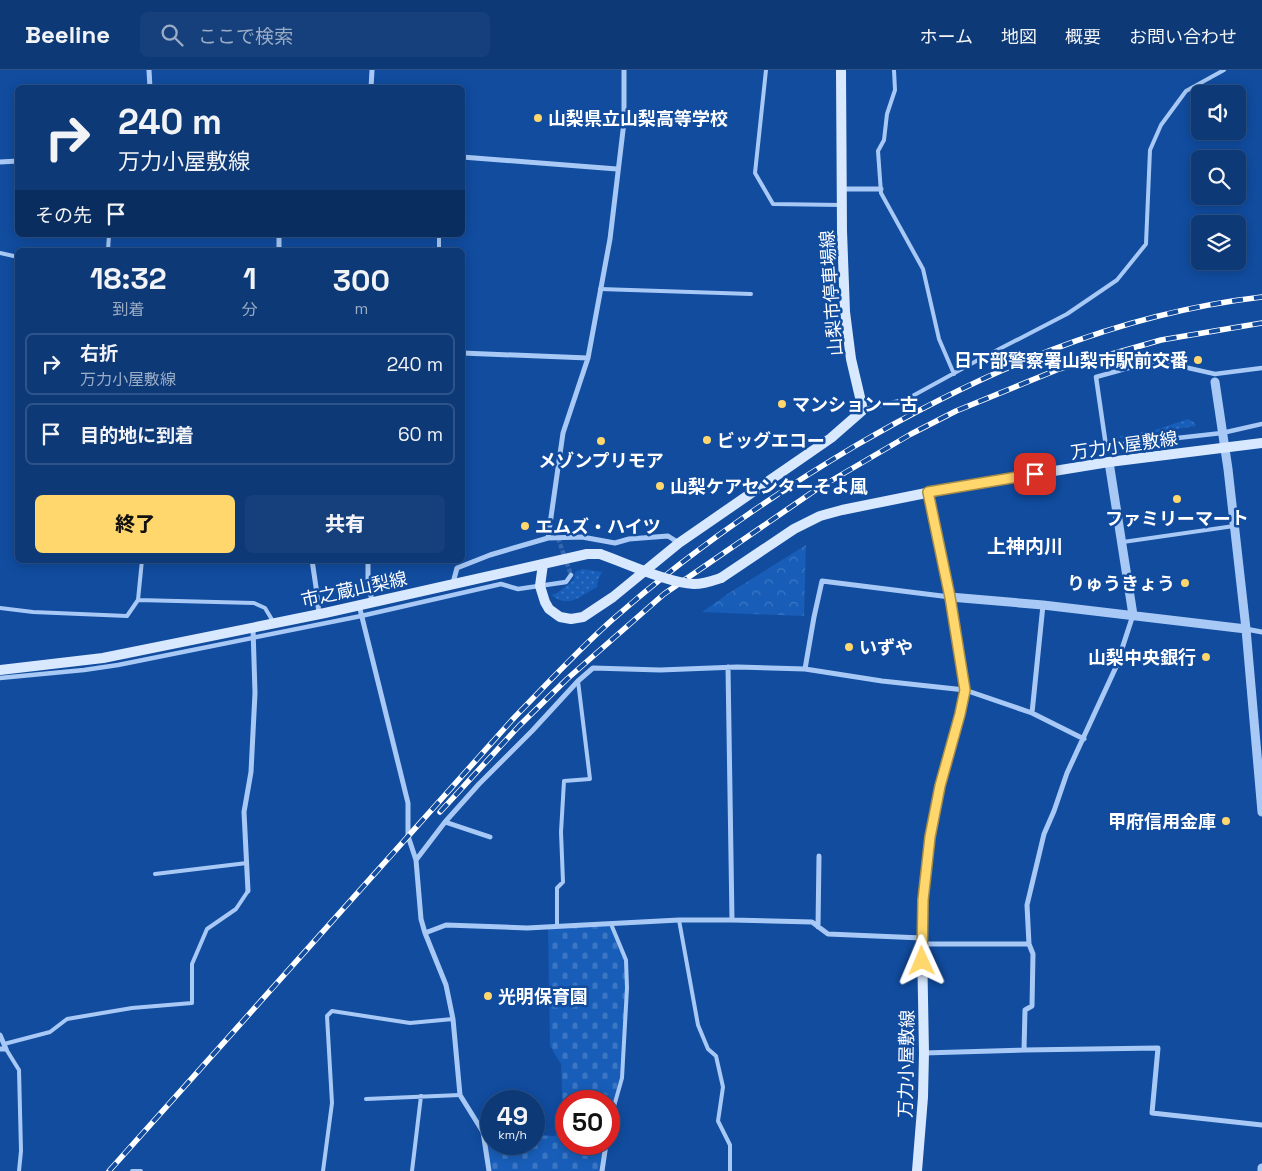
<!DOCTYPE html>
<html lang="ja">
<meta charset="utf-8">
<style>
:root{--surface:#0d3977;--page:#16407c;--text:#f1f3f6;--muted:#9aacc6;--line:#2d5389;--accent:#ffd76c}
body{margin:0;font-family:"Space Grotesk","Noto Sans JP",sans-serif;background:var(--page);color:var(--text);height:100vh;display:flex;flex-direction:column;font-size:19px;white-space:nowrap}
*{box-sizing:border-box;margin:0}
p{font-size:16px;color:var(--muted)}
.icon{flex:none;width:28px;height:28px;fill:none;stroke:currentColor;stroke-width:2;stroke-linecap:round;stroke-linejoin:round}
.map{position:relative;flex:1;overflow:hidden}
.details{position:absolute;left:15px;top:178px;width:450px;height:315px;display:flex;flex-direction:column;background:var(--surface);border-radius:8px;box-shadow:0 2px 12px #0003,0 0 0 1px var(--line)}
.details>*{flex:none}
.guide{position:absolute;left:15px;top:15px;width:450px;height:152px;border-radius:8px;box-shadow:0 2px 12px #0003,0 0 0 1px var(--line);background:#0d3977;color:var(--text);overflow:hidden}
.tools{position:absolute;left:1191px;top:15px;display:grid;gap:10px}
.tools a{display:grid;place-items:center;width:55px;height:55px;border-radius:8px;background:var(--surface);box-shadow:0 2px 12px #0003,0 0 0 1px var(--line);font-size:25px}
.speed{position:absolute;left:480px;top:1020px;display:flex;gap:10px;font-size:25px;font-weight:700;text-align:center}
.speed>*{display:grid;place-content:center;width:65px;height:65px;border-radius:50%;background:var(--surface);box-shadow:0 2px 12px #0003,0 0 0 1px var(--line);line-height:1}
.speed small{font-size:12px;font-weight:400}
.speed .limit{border:8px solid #d22;background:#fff;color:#111}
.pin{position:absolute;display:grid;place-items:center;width:42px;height:42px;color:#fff;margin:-21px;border-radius:10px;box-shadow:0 2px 8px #0006}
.me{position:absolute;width:55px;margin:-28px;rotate:359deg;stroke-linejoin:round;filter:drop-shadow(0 0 4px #0008)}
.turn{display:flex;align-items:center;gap:18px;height:105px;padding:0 20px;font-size:22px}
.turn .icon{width:65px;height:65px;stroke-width:2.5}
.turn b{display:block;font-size:35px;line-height:42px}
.then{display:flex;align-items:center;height:48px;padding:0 20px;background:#0003;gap:10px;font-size:19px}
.eta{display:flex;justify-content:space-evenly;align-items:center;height:85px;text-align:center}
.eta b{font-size:30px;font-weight:800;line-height:35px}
.primary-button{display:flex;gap:10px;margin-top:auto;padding:10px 20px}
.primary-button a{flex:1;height:58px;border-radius:8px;background:var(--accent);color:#111;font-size:20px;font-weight:800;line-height:58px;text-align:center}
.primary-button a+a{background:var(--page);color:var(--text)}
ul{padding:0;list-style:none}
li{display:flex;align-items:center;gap:15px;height:62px;margin:0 10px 8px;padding:0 10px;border:2px solid var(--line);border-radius:8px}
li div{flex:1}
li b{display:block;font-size:19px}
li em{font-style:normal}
header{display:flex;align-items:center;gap:30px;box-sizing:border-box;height:70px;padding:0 25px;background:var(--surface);border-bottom:1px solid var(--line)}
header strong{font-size:24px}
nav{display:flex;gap:28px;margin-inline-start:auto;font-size:18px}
.search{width:350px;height:45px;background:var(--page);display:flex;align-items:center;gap:12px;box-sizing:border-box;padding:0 18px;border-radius:8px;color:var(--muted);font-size:19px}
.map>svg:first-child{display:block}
.grass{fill:url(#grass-dots)}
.cemetery{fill:url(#cemetery-stones)}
.park{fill:url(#park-crowns)}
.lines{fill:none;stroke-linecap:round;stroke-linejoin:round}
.pedestrian-tunnel{stroke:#3567ad;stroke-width:4.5;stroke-dasharray:4.5 2;stroke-linecap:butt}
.service{stroke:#a8c9f5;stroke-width:4}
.pedestrian{stroke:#a8c9f5;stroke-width:4.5}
.minor{stroke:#a8c9f5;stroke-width:5}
.tertiary{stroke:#a8c9f5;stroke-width:9}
.secondary{stroke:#d8e8fe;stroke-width:10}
.rail-casing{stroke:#fff;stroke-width:5.5}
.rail{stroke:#114c9f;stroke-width:4;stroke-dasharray:11;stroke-linecap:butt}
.secondary-bridge{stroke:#d8e8fe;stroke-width:10}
.route-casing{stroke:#a68c46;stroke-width:12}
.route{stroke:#ffd76c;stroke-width:9}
.poi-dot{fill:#ffd76c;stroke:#114c9f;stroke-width:2}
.labels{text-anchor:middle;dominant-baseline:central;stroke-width:5;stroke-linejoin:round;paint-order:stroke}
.poi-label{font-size:18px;font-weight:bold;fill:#fff;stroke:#114c9f;text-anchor:start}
.street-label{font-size:18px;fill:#fff;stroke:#114c9f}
.neighbourhood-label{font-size:19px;font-weight:bold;fill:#fff;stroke:#114c9f}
</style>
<header>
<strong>Beeline</strong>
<div class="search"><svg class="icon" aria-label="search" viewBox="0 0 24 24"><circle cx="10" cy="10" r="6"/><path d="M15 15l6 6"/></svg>ここで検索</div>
<nav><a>ホーム</a><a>地図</a><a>概要</a><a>お問い合わせ</a></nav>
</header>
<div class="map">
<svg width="1262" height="1101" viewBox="0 0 1262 1101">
<defs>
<pattern id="grass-dots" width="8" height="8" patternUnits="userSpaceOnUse" patternTransform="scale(1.25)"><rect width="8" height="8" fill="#185eb9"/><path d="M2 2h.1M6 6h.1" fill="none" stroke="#3b76c4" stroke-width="1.8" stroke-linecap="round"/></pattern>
<pattern id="cemetery-stones" width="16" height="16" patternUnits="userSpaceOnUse" patternTransform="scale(1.25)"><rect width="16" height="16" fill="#185eb9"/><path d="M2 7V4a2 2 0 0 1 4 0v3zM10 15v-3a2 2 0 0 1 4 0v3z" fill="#3b76c4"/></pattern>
<pattern id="park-crowns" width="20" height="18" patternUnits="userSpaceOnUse" patternTransform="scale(1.25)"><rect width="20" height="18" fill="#185eb9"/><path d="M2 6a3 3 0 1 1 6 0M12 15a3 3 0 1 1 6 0" fill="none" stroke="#3b76c4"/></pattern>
</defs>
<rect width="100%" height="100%" fill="#114c9f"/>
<path class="grass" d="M1188,349L1195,353L1196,356L1120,368V366L1155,360Z
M583,499L602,502L598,510L597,517C578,527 570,539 551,525L557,523L574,510L575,502Z"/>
<path class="cemetery" d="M611,854L626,890L627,918L622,1008L609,1054V1031H566V1074H606L602,1101H489L483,1062H491V1074H534V1065L555,1066L563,1047L561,994L550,976L548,856Z"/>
<path class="park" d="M806,475L804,546L702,542L729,523Z"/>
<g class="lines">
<path class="pedestrian-tunnel" d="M558,468L571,505"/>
<path class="service" d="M766,0L755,103L773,134L841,135
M894,0L895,20L887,44L884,70L878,81L881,123L923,199L939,269L954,304
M108,180L109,165
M439,180V165
M0,183L18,187
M600,219L751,224
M865,339L907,329L980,289L1067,244L1117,210L1146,174L1150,80L1161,55L1186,21L1224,0
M1123,472L1234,456
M138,530L254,533L265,538L274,553
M0,538L33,542L127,546L138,530L142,490
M155,804L247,793
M679,850L698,955L708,979L716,986L723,1017L718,1051L730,1075V1101
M557,855V818L563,812L561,762L564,711L590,709L578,611
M4,974L50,962L67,949L132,938L192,933V894L207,859L236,839L248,821
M6,979L19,1000L21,1081L19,1101
M366,1029L460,1025
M609,1054L622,1008L627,918L626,890L611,854
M132,1101H141
M323,1101L332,1033L327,946L332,941L410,953L453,949
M412,1101L421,1026"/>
<path class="pedestrian" d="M1262,298L1215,304L1162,292L1143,294L1096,307L1106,376L1222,363L1262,354
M0,608L84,600L118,595L361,546L501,514L518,519L566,512L571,505"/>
<path class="minor" d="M149,0L150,18
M371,18L372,0
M462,87L617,99
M0,92L18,91
M842,119H881
M279,180V165
M462,283L588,288
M548,468L563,363L588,288L610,169L624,52V0
M312,490L316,517L319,544
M368,490V509L372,532
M453,513L457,498L490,485L548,468L582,467L615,473L629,469L668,466L679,473
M359,535L408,733V766L416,790L421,849L425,863L446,915L453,949L460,1025L483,1062L489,1101
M1246,559L1262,562
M728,597L732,850
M805,599L814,547L822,511L950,527
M1032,643L1043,535
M445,752L490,767
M416,790L445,752L479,714L532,661L578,611L593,598L660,600L737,597L805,599L882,611L965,620L1032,643L1084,669
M248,821L244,742L251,702L255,623L253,558
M818,857L819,786
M425,863L446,855L527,858L679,850H732L812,852L828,864L922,868
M922,874H1029
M0,965L6,979H0
M1024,980L1158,978L1152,1043L1262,1055
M924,983L1024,980L1025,940L1032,936L1033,884L1029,874L1027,835L1044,764L1054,741L1067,703L1116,597L1133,545
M602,1101L606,1074"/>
<path class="tertiary" d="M1215,312L1228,399L1246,559L1262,742
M1109,392L1133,545
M950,527L1043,535L1246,559
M1262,1101V1098"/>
<path class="secondary" d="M543,494L540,516L545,532L549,539L560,547L571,549L583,547L613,527L679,473L831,368L863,340L851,289L845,242L842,161L841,0
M721,508L794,459L820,446L842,440L951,418L1109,392L1262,373
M0,600L103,588L325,543L587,484H600
M917,1101L923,1027L924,983L922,874L923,830L930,767L940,716L960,644L965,620L950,527L928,422"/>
<defs>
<path id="rail" d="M440,742L519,656L567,609L664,524L817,419L911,364L956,341L1059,299L1161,270L1262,253
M109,1101L512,650C545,616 577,581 612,550C687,484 769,427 855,376C982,302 1115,244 1262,227"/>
</defs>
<use href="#rail" class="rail-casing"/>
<use href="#rail" class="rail"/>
<path class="secondary-bridge" d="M600,484C626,493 668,513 694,514C704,514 712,511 721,508"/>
</g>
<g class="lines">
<defs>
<path id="route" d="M922,891L923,830L930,767L940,716L960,644L965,620L950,527L928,422L1035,404"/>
</defs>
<use href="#route" class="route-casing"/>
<use href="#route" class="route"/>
</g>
<g class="poi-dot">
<circle cx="538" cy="48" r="5"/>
<circle cx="1198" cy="290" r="5"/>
<circle cx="782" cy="334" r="5"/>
<circle cx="707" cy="370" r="5"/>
<circle cx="601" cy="371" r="5"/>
<circle cx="660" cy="416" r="5"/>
<circle cx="1177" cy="429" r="5"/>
<circle cx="525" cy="456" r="5"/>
<circle cx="1185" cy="513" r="5"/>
<circle cx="849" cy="577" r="5"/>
<circle cx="1206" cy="587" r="5"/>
<circle cx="1226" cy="751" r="5"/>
<circle cx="488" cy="926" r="5"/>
</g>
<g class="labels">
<g class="poi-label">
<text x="548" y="48">山梨県立山梨高等学校</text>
<text x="1188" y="290" text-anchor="end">日下部警察署山梨市駅前交番</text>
<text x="792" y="334">マンション一古</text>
<text x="717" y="370">ビッグエコー</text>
<text x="601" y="390" text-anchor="middle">メゾンプリモア</text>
<text x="670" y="416">山梨ケアセンターそよ風</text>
<text x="1177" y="448" text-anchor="middle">ファミリーマート</text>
<text x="535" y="456">エムズ・ハイツ</text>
<text x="1175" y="513" text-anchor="end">りゅうきょう</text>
<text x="859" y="577">いずや</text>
<text x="1196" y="587" text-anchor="end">山梨中央銀行</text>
<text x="1216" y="751" text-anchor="end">甲府信用金庫</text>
<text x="498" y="926">光明保育園</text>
</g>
<g class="street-label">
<text transform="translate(831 223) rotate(-94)">山梨市停車場線</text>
<text transform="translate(1124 375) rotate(-8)">万力小屋敷線</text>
<text transform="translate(354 519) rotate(-12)">市之蔵山梨線</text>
<text transform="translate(906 994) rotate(-89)">万力小屋敷線</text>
</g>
<g class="neighbourhood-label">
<text x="1025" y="476">上神内川</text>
</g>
</g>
</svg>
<div class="tools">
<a><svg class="icon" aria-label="sound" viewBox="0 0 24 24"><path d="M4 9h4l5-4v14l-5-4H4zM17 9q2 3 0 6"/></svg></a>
<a><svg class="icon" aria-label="search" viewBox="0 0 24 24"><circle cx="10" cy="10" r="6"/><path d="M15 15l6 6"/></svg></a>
<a><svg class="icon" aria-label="layers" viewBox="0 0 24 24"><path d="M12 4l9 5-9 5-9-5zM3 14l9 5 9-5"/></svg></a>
</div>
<div class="speed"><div>49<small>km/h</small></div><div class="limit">50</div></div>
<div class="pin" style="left:1035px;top:404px;background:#d93025"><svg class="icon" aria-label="arrive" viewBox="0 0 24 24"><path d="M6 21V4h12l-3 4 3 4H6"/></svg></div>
<svg class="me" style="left:922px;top:891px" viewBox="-20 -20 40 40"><path d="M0-17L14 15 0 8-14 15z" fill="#ffd76c" stroke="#fff" stroke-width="4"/></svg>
<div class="guide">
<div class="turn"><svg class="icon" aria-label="right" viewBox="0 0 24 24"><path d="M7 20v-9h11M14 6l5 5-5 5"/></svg><div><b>240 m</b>万力小屋敷線</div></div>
<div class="then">その先<svg class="icon" aria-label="arrive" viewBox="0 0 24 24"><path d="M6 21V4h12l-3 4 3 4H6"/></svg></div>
</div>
<section class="details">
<div class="eta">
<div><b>18:32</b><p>到着</p></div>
<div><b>1</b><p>分</p></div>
<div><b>300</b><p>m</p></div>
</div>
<ul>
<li><svg class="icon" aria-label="right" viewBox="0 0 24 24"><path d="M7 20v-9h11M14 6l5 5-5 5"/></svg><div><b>右折</b><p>万力小屋敷線</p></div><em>240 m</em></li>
<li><svg class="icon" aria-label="arrive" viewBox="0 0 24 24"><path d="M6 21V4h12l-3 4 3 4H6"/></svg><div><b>目的地に到着</b></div><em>60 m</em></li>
</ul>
<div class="primary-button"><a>終了</a><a>共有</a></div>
</section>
</div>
